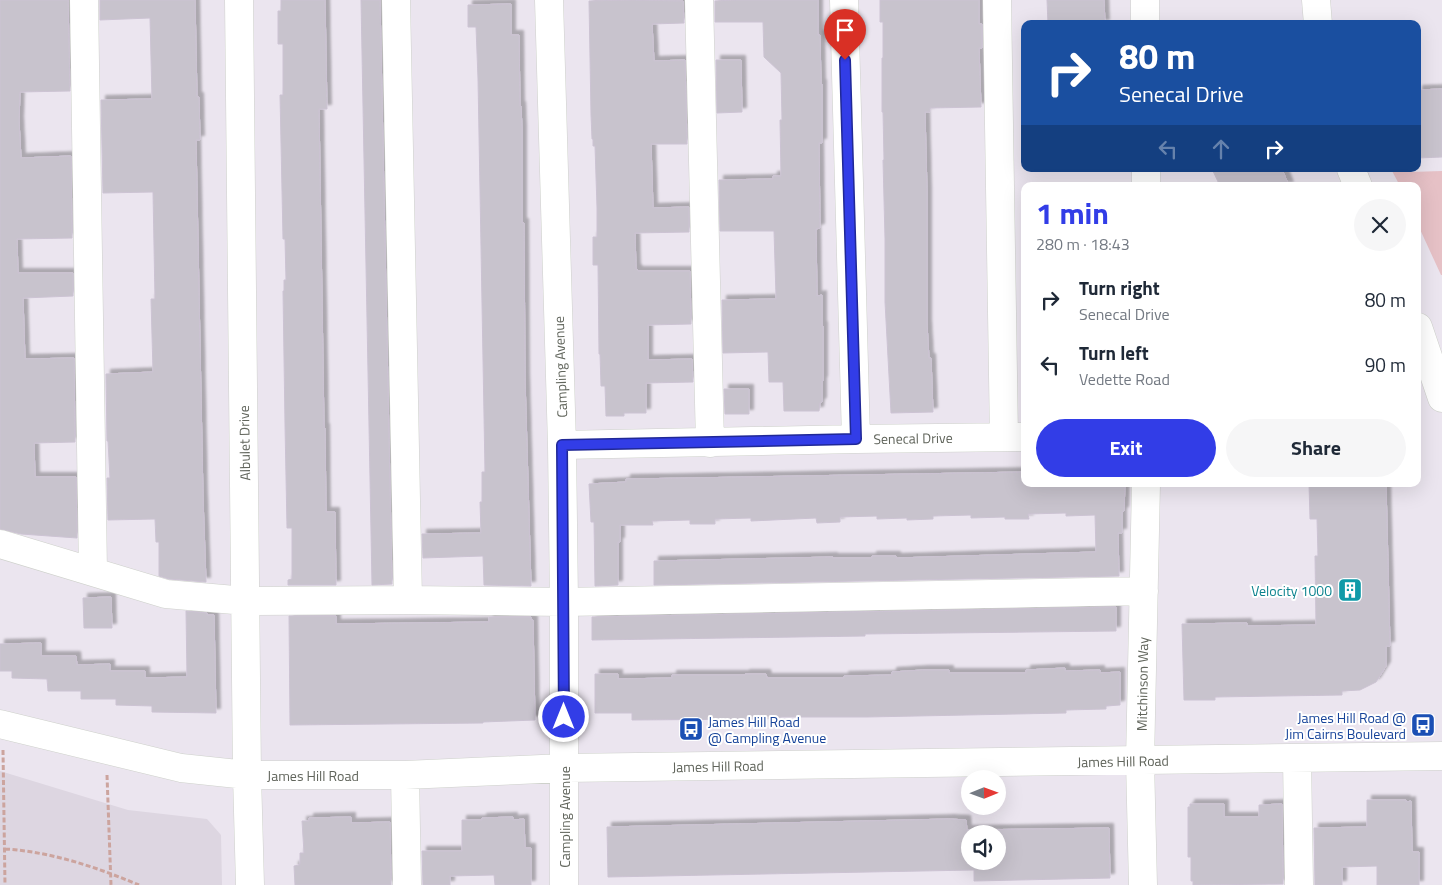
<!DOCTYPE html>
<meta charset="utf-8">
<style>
:root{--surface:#fff;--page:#f6f6f7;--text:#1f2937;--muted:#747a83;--accent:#323de7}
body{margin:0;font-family:"Titillium Web",sans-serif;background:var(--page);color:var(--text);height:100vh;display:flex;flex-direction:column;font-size:19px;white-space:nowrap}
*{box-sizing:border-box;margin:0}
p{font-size:16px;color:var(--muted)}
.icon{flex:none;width:28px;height:28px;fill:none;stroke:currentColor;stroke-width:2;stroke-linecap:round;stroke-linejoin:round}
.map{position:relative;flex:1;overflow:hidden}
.drawer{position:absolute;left:1021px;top:182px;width:400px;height:305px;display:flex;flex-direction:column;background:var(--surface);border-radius:10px;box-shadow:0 5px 20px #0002}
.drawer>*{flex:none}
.banner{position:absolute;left:1021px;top:20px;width:400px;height:152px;border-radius:10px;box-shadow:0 5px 20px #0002;background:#1a4fa0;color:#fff;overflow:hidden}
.needle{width:32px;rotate:89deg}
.buttons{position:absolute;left:961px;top:770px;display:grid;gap:10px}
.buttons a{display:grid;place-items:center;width:45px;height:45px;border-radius:50%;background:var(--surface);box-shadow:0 5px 20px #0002;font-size:25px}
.pin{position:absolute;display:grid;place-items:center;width:42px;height:42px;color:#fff;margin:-51px -21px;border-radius:50% 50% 50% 0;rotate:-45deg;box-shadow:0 0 5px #0007}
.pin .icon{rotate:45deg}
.me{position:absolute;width:55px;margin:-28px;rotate:0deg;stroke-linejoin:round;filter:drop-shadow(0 0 4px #0008)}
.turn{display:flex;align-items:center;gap:18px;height:105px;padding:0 15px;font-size:22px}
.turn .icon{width:65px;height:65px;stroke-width:2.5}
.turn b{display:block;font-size:35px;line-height:42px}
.lanes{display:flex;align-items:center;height:48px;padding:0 15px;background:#0003;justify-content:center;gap:25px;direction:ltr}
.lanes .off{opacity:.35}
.round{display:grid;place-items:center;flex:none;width:52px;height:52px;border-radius:26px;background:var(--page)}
.summary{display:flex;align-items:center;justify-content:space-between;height:85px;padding:0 15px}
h1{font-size:30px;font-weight:700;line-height:38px;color:var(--accent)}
.primary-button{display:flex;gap:10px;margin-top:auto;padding:10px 15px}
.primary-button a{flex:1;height:58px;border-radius:30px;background:var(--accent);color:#fff;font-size:20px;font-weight:700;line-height:58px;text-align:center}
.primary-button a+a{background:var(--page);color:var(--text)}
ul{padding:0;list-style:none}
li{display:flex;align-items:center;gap:15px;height:65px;padding:0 15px}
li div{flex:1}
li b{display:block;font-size:19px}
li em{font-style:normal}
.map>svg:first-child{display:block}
.education{fill:#ddd6e1}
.green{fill:#e6c1c6}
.building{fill:#c8c3cd;stroke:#ccc3d3;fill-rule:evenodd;filter:url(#shadow)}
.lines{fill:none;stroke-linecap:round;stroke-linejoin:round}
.minor-casing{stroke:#ced1cb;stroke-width:29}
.path{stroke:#cca49e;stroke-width:3;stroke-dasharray:5 2.5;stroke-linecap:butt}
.minor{stroke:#fff;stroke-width:28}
.route-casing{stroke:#202896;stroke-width:12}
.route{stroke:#323de7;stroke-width:9}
.labels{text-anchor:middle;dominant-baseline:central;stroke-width:4;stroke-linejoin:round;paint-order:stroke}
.street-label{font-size:14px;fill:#61655c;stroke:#fff}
.culture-label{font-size:14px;fill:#0d838f;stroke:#fff;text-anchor:end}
.transit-label{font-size:14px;fill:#164399;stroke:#fff;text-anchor:end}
</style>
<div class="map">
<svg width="1442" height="885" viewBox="0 0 1442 885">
<defs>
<filter id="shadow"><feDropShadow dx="4.5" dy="-4.5" stdDeviation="1" flood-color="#0004"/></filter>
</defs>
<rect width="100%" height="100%" fill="#ebe5ef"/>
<path class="education" d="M0,771L128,810L207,819L221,835L222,885H0Z"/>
<path class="green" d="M1391,169H1409L1410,172L1442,171V275H1441L1418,225V186H1400Z"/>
<path class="building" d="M0,0H68L70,91L20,92L19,121L21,158L71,156L72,238L17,239L18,273H73V296L23,298L25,359L74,358L75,442L34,443L35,477H76L77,538L21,534L0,529Z
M100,0H195L197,97H199L200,140H196L203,498L206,582L169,579L159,576V542H156L155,519L108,520L107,478H110L108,441H107L106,374L153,372L151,299H155L153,192L103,193L101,100L152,99L150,18L100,20Z
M281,0H325L327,109H319L324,428H325L326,512H335L336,585H288V580L292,579V528H287L285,425L283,291H284V280H286L285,239H283L280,95H283V44H278V11H281Z
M361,0H380L392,584L372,585Z
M634,0L683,1L684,23L652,24L654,61L685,60L687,144H651L653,208L689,207V232L635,233L636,269H637L638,271H690L691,324L648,325V360L692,359L693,382L646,383V413H624V416H606L605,386H601L600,354H599L598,265H593V237H597V208L595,146H593V139H592L591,115L589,1Z
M736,0H818V35H820L821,84H822V143H819L820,228L816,229L817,296L822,295V326H823V381H822V402L820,403L819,411H784L783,382H769L768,352L723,353L722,300L776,299V296L774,231H720L719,180L773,179V176H781L780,120H782L781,73L764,57L763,22H715V1Z
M880,0H979V24H982V48H979L981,107L930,108V112H925L927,191V324L929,358H931L933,412L891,413L885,302V239L883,160H884L883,112H882V58H883V22H880Z
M1047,0H1104L1105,24H1048Z
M511,4V35H519L520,106H521L522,129V223H524L525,379L531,586L484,585L483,556L423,558L422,534L481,533L480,502H482V472H485L478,79L476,27H468V5Z
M716,60H741L742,112L717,113Z
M1442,89V157L1418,158V90Z
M1212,169H1282L1289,186H1220Z
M724,389H749V414H725Z
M1025,472V484H1125L1124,511L1122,512V533H1118L1119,576L654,585V561L833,557V558H872V556H896V558L1096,552L1095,515L1066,516V513L1028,514L1029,519H1005V517L971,518V515L933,516V519L907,520V518L877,519V516L840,517V522L817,523L816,518L751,521V518L715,519V524H690V520L652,521L653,525H620V542H618V585L595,586L594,522H591L589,484L626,482V479L690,478Z
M1309,484H1386L1390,646H1386V666L1376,682L1360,690L1342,691V695L1215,697V700H1184L1182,624L1247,623V626L1316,625L1315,556H1318L1317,519H1310Z
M111,597L112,628H84L83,598Z
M1116,607V631L865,634V636L592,640V617Z
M186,611L207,613V615H214L216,713L152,712V706L116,705V699H81V691H48L47,679L12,678V671H0V644L41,643V656H76L77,665L110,664V671H145V678L187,677Z
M289,616H336V624L489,622V617H531V620H533L535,720L483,722V723L290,725Z
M1065,668V671L1100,670V673L1120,672V705L1106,706V709L1066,710V713L867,717H782L767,719L632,720V713H595V674H618V679L672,678V675H745V674H766L767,678H844V676L892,675V672L923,670H949V673H1026V670Z
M1367,800H1406V802L1411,801L1412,850L1413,852H1419V885H1377V866L1342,867V885H1315L1314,828L1367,827Z
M1190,804H1224V817H1259V805L1282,804L1283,884L1193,885V881H1191V857H1188V807H1190Z
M351,817V823L390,822L391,885H295L294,866L299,865V864H300V853H304L302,821H309V818Z
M513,817V820L524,819L525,848H531V885H495L494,875L450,876V885H423L422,851H462V820H482V818Z
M950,819L966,820L967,830L1109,828L1110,878L974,881V870L608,877L607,827ZM970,834H998V861H970Z"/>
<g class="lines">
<defs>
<path id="minor" d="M84,0L93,572
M239,0L247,775L250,885
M396,0L408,600
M549,0L562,445L564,602V885
M699,0L710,443
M844,0L856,439
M997,0L1004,437
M1145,0V24
M1316,0L1318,24
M1146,169V186
M1351,169L1358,186
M1418,327L1442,398
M562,445L856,439L1025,437
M0,544L166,594L246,601L408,600L564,602L1144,591
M0,724L181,768L247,775H405L564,768L1442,756
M1297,758L1299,885
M405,775L407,885
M1143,885L1140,761L1146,484"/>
</defs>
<use href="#minor" class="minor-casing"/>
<path class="path" d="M3,750L5,885
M107,775L111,885
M5,849C52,852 96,867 139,885"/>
<use href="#minor" class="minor"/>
</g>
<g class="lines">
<defs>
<path id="route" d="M564,717L562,445L856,439L845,60"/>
</defs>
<use href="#route" class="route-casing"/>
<use href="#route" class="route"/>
</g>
<defs>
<symbol id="building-square" viewBox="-11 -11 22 22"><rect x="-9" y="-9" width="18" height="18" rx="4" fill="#0f9aa8" stroke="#fff"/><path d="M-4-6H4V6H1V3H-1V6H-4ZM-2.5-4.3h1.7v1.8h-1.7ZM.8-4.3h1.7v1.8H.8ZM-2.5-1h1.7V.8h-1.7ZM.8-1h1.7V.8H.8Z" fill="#fff"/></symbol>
<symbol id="bus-square" viewBox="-11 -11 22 22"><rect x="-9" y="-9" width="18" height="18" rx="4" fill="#1a4fb4" stroke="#fff"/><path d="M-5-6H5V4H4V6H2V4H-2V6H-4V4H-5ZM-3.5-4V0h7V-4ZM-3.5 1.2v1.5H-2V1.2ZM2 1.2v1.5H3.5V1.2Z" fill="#fff"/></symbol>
</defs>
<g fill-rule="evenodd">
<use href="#building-square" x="1336" y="576" width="28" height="28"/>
<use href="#bus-square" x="1409" y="711" width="28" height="28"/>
<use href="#bus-square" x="677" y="715" width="28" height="28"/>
</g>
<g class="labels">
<g class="street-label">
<text transform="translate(560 367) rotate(-92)">Campling Avenue</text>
<text transform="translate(913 438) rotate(-1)">Senecal Drive</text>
<text transform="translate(244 443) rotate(-91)">Albulet Drive</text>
<text transform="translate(1142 684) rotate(-89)">Mitchinson Way</text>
<text transform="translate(1123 761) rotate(-1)">James Hill Road</text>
<text transform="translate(718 766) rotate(-1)">James Hill Road</text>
<text x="313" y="775">James Hill Road</text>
<text transform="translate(564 817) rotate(-90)">Campling Avenue</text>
</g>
<g class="culture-label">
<text x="1332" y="590">Velocity 1000</text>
</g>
<g class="transit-label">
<text x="1406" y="717">James Hill Road @<tspan x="1406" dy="16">Jim Cairns Boulevard</tspan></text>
<text x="708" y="721" text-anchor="start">James Hill Road<tspan x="708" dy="16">@ Campling Avenue</tspan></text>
</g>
</g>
</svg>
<div class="buttons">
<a><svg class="needle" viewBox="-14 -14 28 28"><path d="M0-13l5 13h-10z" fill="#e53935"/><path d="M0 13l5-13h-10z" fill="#747a83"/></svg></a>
<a><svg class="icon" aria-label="sound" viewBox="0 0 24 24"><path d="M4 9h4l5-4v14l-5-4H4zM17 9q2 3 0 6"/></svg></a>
</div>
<div class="pin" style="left:845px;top:60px;background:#d93025"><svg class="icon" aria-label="arrive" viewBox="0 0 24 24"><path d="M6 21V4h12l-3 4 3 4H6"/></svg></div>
<svg class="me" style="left:564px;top:717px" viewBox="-20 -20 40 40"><circle r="17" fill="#323de7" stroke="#fff" stroke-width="3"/><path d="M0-11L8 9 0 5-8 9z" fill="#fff"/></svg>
<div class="banner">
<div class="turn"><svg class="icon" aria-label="right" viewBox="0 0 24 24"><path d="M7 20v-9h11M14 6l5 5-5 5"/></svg><div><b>80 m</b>Senecal Drive</div></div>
<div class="lanes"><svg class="icon off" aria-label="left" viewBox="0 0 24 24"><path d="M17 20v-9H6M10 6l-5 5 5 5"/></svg><svg class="icon off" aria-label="ahead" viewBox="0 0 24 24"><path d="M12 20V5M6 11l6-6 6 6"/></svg><svg class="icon" aria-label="right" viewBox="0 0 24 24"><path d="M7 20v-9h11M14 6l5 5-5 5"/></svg></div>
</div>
<section class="drawer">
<div class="summary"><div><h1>1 min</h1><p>280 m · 18:43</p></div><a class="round"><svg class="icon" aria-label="close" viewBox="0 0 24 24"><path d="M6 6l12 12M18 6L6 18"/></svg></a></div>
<ul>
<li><svg class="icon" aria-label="right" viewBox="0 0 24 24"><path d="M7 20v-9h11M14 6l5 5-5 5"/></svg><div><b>Turn right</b><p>Senecal Drive</p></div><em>80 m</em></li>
<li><svg class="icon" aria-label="left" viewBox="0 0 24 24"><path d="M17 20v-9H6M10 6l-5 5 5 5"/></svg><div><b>Turn left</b><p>Vedette Road</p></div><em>90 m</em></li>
</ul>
<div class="primary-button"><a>Exit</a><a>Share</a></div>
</section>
</div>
